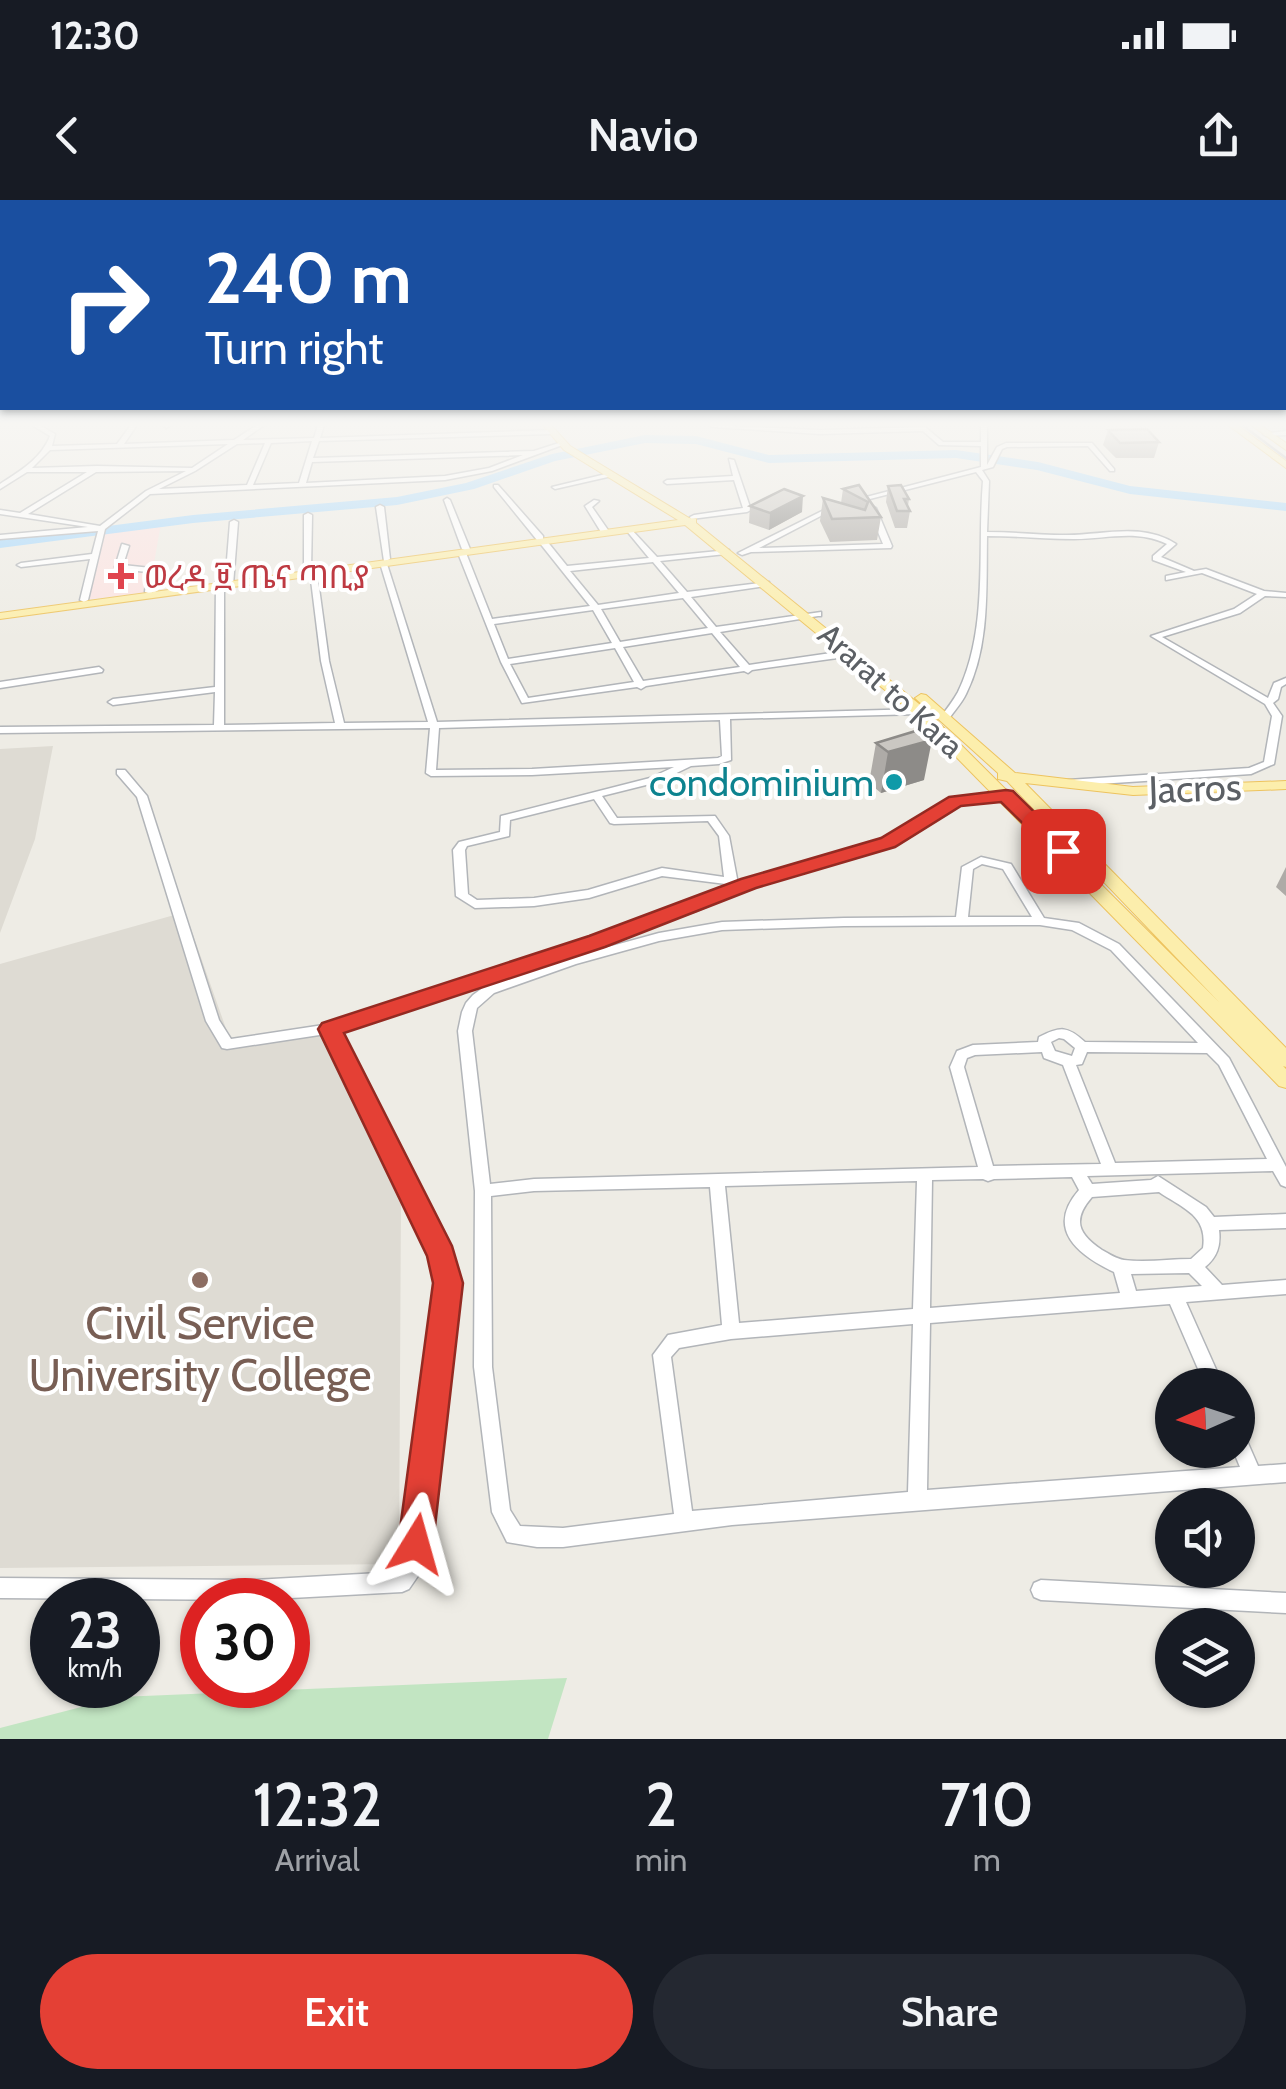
<!DOCTYPE html>
<meta charset="utf-8">
<style>
:root{--surface:#171b24;--page:#242831;--text:#f1f3f6;--muted:#9ea1a6;--accent:#e44035}
body{margin:0;font-family:Cabin,"Noto Sans Ethiopic",sans-serif;background:var(--page);color:var(--text);height:100vh;display:flex;flex-direction:column;font-size:38px;white-space:nowrap}
*{box-sizing:border-box;margin:0}
p{font-size:32px;color:var(--muted)}
.icon{flex:none;width:55px;height:55px;fill:none;stroke:currentColor;stroke-width:2;stroke-linecap:round;stroke-linejoin:round}
.map{position:relative;height:1539px;overflow:hidden}
.details{display:flex;flex-direction:column;background:var(--surface);flex:1}
.details>*{flex:none}
.guide{position:absolute;left:0px;top:0px;width:1288px;height:210px;box-shadow:0 2px 8px #0004;background:#1a4fa0;color:#fff;overflow:hidden}
.needle{width:65px;rotate:267deg}
.tools{position:absolute;left:1155px;top:1168px;display:grid;gap:20px}
.tools a{display:grid;place-items:center;width:100px;height:100px;border-radius:50%;background:var(--surface);box-shadow:0 2px 8px #0004;font-size:50px}
.speed{position:absolute;left:30px;top:1378px;display:flex;gap:20px;font-size:50px;font-weight:700;text-align:center}
.speed>*{display:grid;place-content:center;width:130px;height:130px;border-radius:50%;background:var(--surface);box-shadow:0 2px 8px #0004;line-height:1}
.speed small{font-size:25px;font-weight:400}
.speed .limit{border:15px solid #d22;background:#fff;color:#111}
.pin{position:absolute;display:grid;place-items:center;width:85px;height:85px;color:#fff;margin:-42px;border-radius:20px;box-shadow:0 5px 15px #0006}
.me{position:absolute;width:110px;margin:-55px;rotate:8deg;stroke-linejoin:round;filter:drop-shadow(0 0 8px #0008)}
.turn{display:flex;align-items:center;gap:35px;height:210px;padding:0 40px;font-size:45px}
.turn .icon{width:130px;height:130px;stroke-width:2.5}
.turn b{display:block;font-size:70px;line-height:85px}
.eta{display:flex;justify-content:space-evenly;align-items:center;height:170px;text-align:center}
.eta b{font-size:60px;font-weight:600;line-height:70px}
.primary-button{display:flex;gap:20px;margin-top:auto;padding:20px 40px}
.primary-button a{flex:1;height:115px;border-radius:60px;background:var(--accent);color:#fff;font-size:40px;font-weight:600;line-height:115px;text-align:center}
.primary-button a+a{background:var(--page);color:var(--text)}
.status{display:flex;justify-content:space-between;align-items:center;height:70px;padding:0 50px;background:var(--surface);direction:ltr}
.status svg{height:28px;fill:currentColor}
header{display:flex;justify-content:space-between;align-items:center;height:130px;padding:0 40px;background:var(--surface);font-size:45px;font-weight:600}
.map>svg:first-child{display:block}
.education{fill:#dedbd3}
.medical{fill:#fbe3e1}
.green{fill:#c2e5c2}
.lines{fill:none;stroke-linecap:round;stroke-linejoin:round}
.river{fill:#a7d8fc;fill-rule:evenodd}
.minor-casing{stroke:#b2b5b9;stroke-width:3}
.major-casing{stroke:#edc35f;stroke-width:2}
.minor{fill:#fff;fill-rule:evenodd}
.major{fill:#fceeac;fill-rule:evenodd}
.tram{stroke:#b3b4b5;stroke-width:2.5}
.wall{fill:#aeaba7}
.shaded-wall{fill:#8d8b88}
.building{fill:#cac7c2;stroke:#8d8b88;stroke-width:2.5}
.route{fill:#e44035;stroke:#942a22;stroke-width:2.5}
.health-dot{fill:#e0444e;stroke:#fff;stroke-width:4}
.culture-dot{fill:#0f9aa8;stroke:#fff;stroke-width:4}
.education-dot{fill:#8d6e63;stroke:#fff;stroke-width:4}
.labels{text-anchor:middle;dominant-baseline:central;stroke-width:8;stroke-linejoin:round;paint-order:stroke}
.far-health-label{font-size:32px;fill:#be3a42;stroke:#fff;text-anchor:start}
.far-street-label{font-size:32px;fill:#5c6065;stroke:#fff}
.culture-label{font-size:38px;fill:#0d838f;stroke:#fff;text-anchor:end}
.street-label{font-size:38px;fill:#5c6065;stroke:#fff}
.near-education-label{font-size:45px;fill:#785e54;stroke:#fff}
</style>
<div class="status"><b>12:30</b><svg viewBox="0 0 49 12"><path d="M0 12V9h3v3zM5 12V6h3v6zM10 12V3h3v9zM15 12V0h3v12zM26 1h20v11H26zM47 4h2v5h-2z"/></svg></div>
<header><svg class="icon" aria-label="back" viewBox="0 0 24 24"><path d="M15 5l-7 7 7 7"/></svg>Navio<svg class="icon" aria-label="share" viewBox="0 0 24 24"><path d="M12 15V3M7 8l5-5 5 5M5 13v7h14v-7"/></svg></header>
<div class="map">
<svg width="1286" height="1539" viewBox="0 0 1286 1539">
<rect width="100%" height="100%" fill="#eeece5"/>
<path class="education" d="M53,546L35,639L0,733V549Z
M185,712L230,840L337,822L401,995L399,1364L0,1368V764Z"/>
<path class="medical" d="M161,323L149,392L84,400L102,331Z"/>
<path class="green" d="M567,1478L548,1539H0V1528L120,1497Z"/>
<g class="lines">
<path class="river" d="M645,235L696,236L769,255L956,250L1038,262L1130,286L1286,303V311L1130,294L1037,270L956,258L769,263L696,244L645,243L555,261L474,289L397,305L193,323L0,348V340L193,315L397,297L466,283L552,254Z"/>
<defs>
<path id="minor" d="M32,225H39L55,234L52,246L117,244L131,225H137L124,244L234,240L257,225H264L243,240L314,238L318,225H324L320,238L551,230L554,232L551,234L319,241L313,258L534,251L562,242L565,244L492,271L445,280L150,294L105,329L88,400L84,402L80,400L90,359L21,367L17,365L21,363L92,354L98,331L0,339V335L88,327L0,314V310L20,313L87,272H27L0,289V284C20,271 41,259 50,236ZM312,241L299,283L253,285L271,243ZM265,243L247,285L159,289L195,271L237,244ZM228,244L192,268L97,266L32,268L50,250ZM523,255L489,268L445,276L306,283L312,262ZM186,271L146,291L100,326L28,314L96,272Z
M163,225H169V226L166,228Z
M709,225L820,230L925,227L943,242H981V225H987V265L997,247L1006,243H1092L1114,269V271H1110L1088,246L1007,247L1002,249L993,267L982,270L989,281L987,332C1014,332 1040,335 1067,335C1104,335 1142,322 1176,344L1161,357L1194,371L1206,369L1264,391L1286,393V397L1265,396L1240,413L1162,437L1268,498L1274,483L1286,478V484L1281,487L1278,499L1273,503L1282,516L1274,564L1251,574L1068,586L1063,583L1068,580L1249,568L1264,562L1272,516L1265,504L1151,436L1234,409L1257,394L1202,373L1166,380V376L1186,372L1153,360V356L1167,344C1136,329 1107,339 1074,339C1045,339 1016,336 987,336C986,388 990,446 966,494C962,503 954,511 948,520H942L940,518C946,510 953,501 958,492C989,428 977,349 983,281L976,272L854,303L851,301L981,267V246L939,245L923,231L820,234L712,227Z
M1286,231V235L1266,236L1263,234Z
M729,259L734,260L751,310L747,312L691,319L690,317L694,315L743,308L734,280L667,284L664,282L667,280L733,276Z
M610,273L613,275L612,276L555,289L552,287Z
M494,285H498L543,336V340H537L494,287Z
M447,298L450,300L470,349L469,351L462,349L444,300Z
M594,300L599,301L592,307L608,330L607,332H601L585,306Z
M380,305L384,307L390,359L386,361L437,522L922,509L924,511L919,514L730,519L731,560L719,564L691,566L658,582L602,596L617,618L715,616L729,636L738,684L884,641L946,600L1006,593L1011,596L1006,599L953,605L892,645L752,687L696,711L338,831L448,1051L456,1083L422,1370L409,1389L402,1392L253,1400L0,1398V1378L253,1380L397,1372L403,1366L440,1083L434,1056L326,834L227,849L222,848L206,821L137,597L117,574V570H125L147,596L219,820L231,839L330,824L688,705L729,688L726,684L662,676L589,698L534,706L475,708L456,696L453,650L459,642L500,632L501,616L650,578L674,567L532,575L431,576L426,573L430,528L0,533V527L214,525L215,492L113,505L108,502L113,499L215,487L216,382L220,380L224,382V525L335,523L321,461L310,372L304,370V315L308,313L312,315L311,371L317,373L329,461L344,523L428,522L380,363L384,361L376,307ZM720,520L722,556L718,558L532,569L436,570L439,528ZM594,599L610,623L614,624L708,621L719,636L724,677L662,668L588,690L534,698L477,700L468,694L465,650L467,646L509,636L510,620Z
M834,305L838,307L836,308L759,348L883,344L868,308L872,306L876,308L892,346L891,348L751,352L742,355L738,353Z
M234,320L238,322L233,385L229,387L225,385L230,322Z
M630,328L657,357L729,350V354H726L660,361L687,392L769,382V386H766L691,397L716,427L821,412V416H818L720,432L749,465L852,450L856,453L852,456L752,470L748,473L744,471L646,486L641,489L637,487L522,503L501,462L458,353L462,351L466,353L492,419L590,406L539,342L546,340L567,366L649,358L626,330ZM653,362L679,393L598,405L570,371ZM683,398L708,428L620,442L601,409ZM593,410L612,443L508,459L494,424ZM712,433L740,467L643,481L623,447ZM615,448L634,482L528,498L510,464Z
M122,344L129,346L123,365L151,368L155,370L152,394L145,392L147,372L119,369L115,367Z
M99,467L103,470L102,472L0,488V482Z
M981,657L1011,664L1044,718L1079,723L1119,744L1229,858L1286,967V987L1281,985L1273,971L1087,976L1092,984L1151,980L1158,976L1206,1007L1214,1017L1286,1014V1028L1219,1030C1221,1046 1217,1057 1205,1067L1222,1085L1286,1080V1094L1186,1102L1223,1185H1205L1170,1104L930,1123L927,1290L1240,1267L1233,1250H1238V1231L1244,1234L1258,1266L1286,1264V1282L732,1325L563,1347H537L507,1342L492,1312L474,1167L475,991L458,831L462,812L466,803L473,795L484,787L568,758L659,733L722,722L844,718L956,717L962,667ZM982,664L1003,669L1032,717H968L973,669ZM1040,725L1072,730L1111,750L1198,843L1085,842C1067,826 1061,826 1039,837L1038,842L973,845L957,851L950,867L978,967L534,979L490,984L472,831L477,808L494,793L576,764L659,741L722,730L844,726ZM1059,838L1064,839L1075,848L1072,856L1055,851L1051,842ZM1042,852L1044,858L1063,865L1101,964L993,966L964,867L967,858L975,855ZM1087,852L1207,853L1219,865L1267,959L1115,963L1076,865L1082,864ZM1072,977L1079,990C1045,1029 1078,1055 1114,1072L1120,1093L930,1108L932,980L983,979L988,981L994,979ZM917,981L913,1109L739,1123L725,986ZM710,987L722,1125L668,1135L653,1155L674,1314L563,1328L520,1326L510,1310L492,1167L491,996L534,991ZM1159,992C1182,1008 1208,1015 1203,1048L1191,1059C1169,1059 1146,1063 1124,1060C1117,1059 1109,1054 1102,1050C1078,1034 1072,1020 1092,997ZM1189,1073L1202,1086L1136,1091L1131,1074ZM913,1124L908,1292L692,1311L671,1157L679,1148L731,1139Z
M1041,1380L1286,1393V1413L1041,1400L1034,1397L1031,1390L1034,1383Z"/>
<path id="major" d="M543,225H551L570,246L689,318L696,319V323L924,508L1219,802L1007,581L998,579V573L915,498L921,494L926,495L1015,573L1133,587L1286,581V589L1133,595L1025,583L1286,848V867L1283,866L1286,869V888L1279,886L914,514L685,325L0,419V413L678,320L564,250Z
M1228,225H1237L1286,261V268Z
M1251,225H1260L1286,243V250Z"/>
</defs>
<use href="#minor" class="minor-casing"/>
<use href="#major" class="major-casing"/>
<use href="#minor" class="minor"/>
<use href="#major" class="major"/>
<path class="tram" d="M1242,225L1286,258"/>
</g>
<path class="wall" d="M1108,230L1159,242L1154,258H1116L1103,245Z
M859,285L881,317L877,340L830,342L820,321L823,298L841,303L843,289Z
M888,286L909,299L908,306L910,311L907,328H895L886,302Z
M750,306L802,312L769,330L749,323Z
M876,543L924,580L881,593L869,583Z
M1286,667V696L1276,687Z"/>
<path class="shaded-wall" d="M803,296L802,312L769,330L770,313Z
M932,540L924,580L881,593L888,552Z"/>
<path class="building" d="M1147,229L1159,242L1120,243L1108,230Z
M859,285L881,317L832,319L823,298L865,310L868,302L843,289Z
M901,285L909,299H904L910,311H897L888,286Z
M784,289L803,296L770,313L750,306Z
M919,530L932,540L888,552L876,543Z"/>
<linearGradient id="sky" x2="0" y2="1"><stop stop-color="#8ec2f0"/><stop offset="0.51" stop-color="#f7f6f3"/><stop offset="1" stop-color="#f7f6f3" stop-opacity="0"/></linearGradient>
<rect width="1286" height="440" fill="url(#sky)"/>
<path class="route" d="M1006,590L1013,591L1070,647V656H1056L1001,602L961,606L895,647L756,688L605,747L344,833L452,1046L463,1083L433,1344L428,1357L416,1362L403,1357L398,1344L433,1083L427,1056L318,829L322,823L589,736L741,679L881,638L949,597Z"/>
<path class="health-dot" d="M116 361h10v10h10v10h-10v10h-10v-10h-10v-10h10z"/>
<circle class="culture-dot" cx="894" cy="582" r="10"/>
<circle class="education-dot" cx="200" cy="1080" r="10"/>
<g class="labels">
<g class="far-health-label">
<text x="144" y="376">ወረዳ ፱ ጤና ጣቢያ</text>
</g>
<g class="far-street-label">
<text transform="translate(891 490) rotate(42)">Ararat to Kara</text>
</g>
<g class="culture-label">
<text x="874" y="582">condominium</text>
</g>
<g class="street-label">
<text transform="translate(1195 588) rotate(-2)">Jacros</text>
</g>
<g class="near-education-label">
<text x="200" y="1123">Civil Service<tspan x="200" dy="52">University College</tspan></text>
</g>
</g>
</svg>
<div class="tools">
<a><svg class="needle" viewBox="-14 -14 28 28"><path d="M0-13l5 13h-10z" fill="#e53935"/><path d="M0 13l5-13h-10z" fill="#9ea1a6"/></svg></a>
<a><svg class="icon" aria-label="sound" viewBox="0 0 24 24"><path d="M4 9h4l5-4v14l-5-4H4zM17 9q2 3 0 6"/></svg></a>
<a><svg class="icon" aria-label="layers" viewBox="0 0 24 24"><path d="M12 4l9 5-9 5-9-5zM3 14l9 5 9-5"/></svg></a>
</div>
<div class="speed"><div>23<small>km/h</small></div><div class="limit">30</div></div>
<div class="pin" style="left:1063px;top:651px;background:#d93025"><svg class="icon" aria-label="arrive" viewBox="0 0 24 24"><path d="M6 21V4h12l-3 4 3 4H6"/></svg></div>
<svg class="me" style="left:416px;top:1344px" viewBox="-20 -20 40 40"><path d="M0-17L14 15 0 8-14 15z" fill="#e44035" stroke="#fff" stroke-width="4"/></svg>
<div class="guide">
<div class="turn"><svg class="icon" aria-label="right" viewBox="0 0 24 24"><path d="M7 20v-9h11M14 6l5 5-5 5"/></svg><div><b>240 m</b>Turn right</div></div>
</div>
</div>
<section class="details">
<div class="eta">
<div><b>12:32</b><p>Arrival</p></div>
<div><b>2</b><p>min</p></div>
<div><b>710</b><p>m</p></div>
</div>
<div class="primary-button"><a>Exit</a><a>Share</a></div>
</section>
